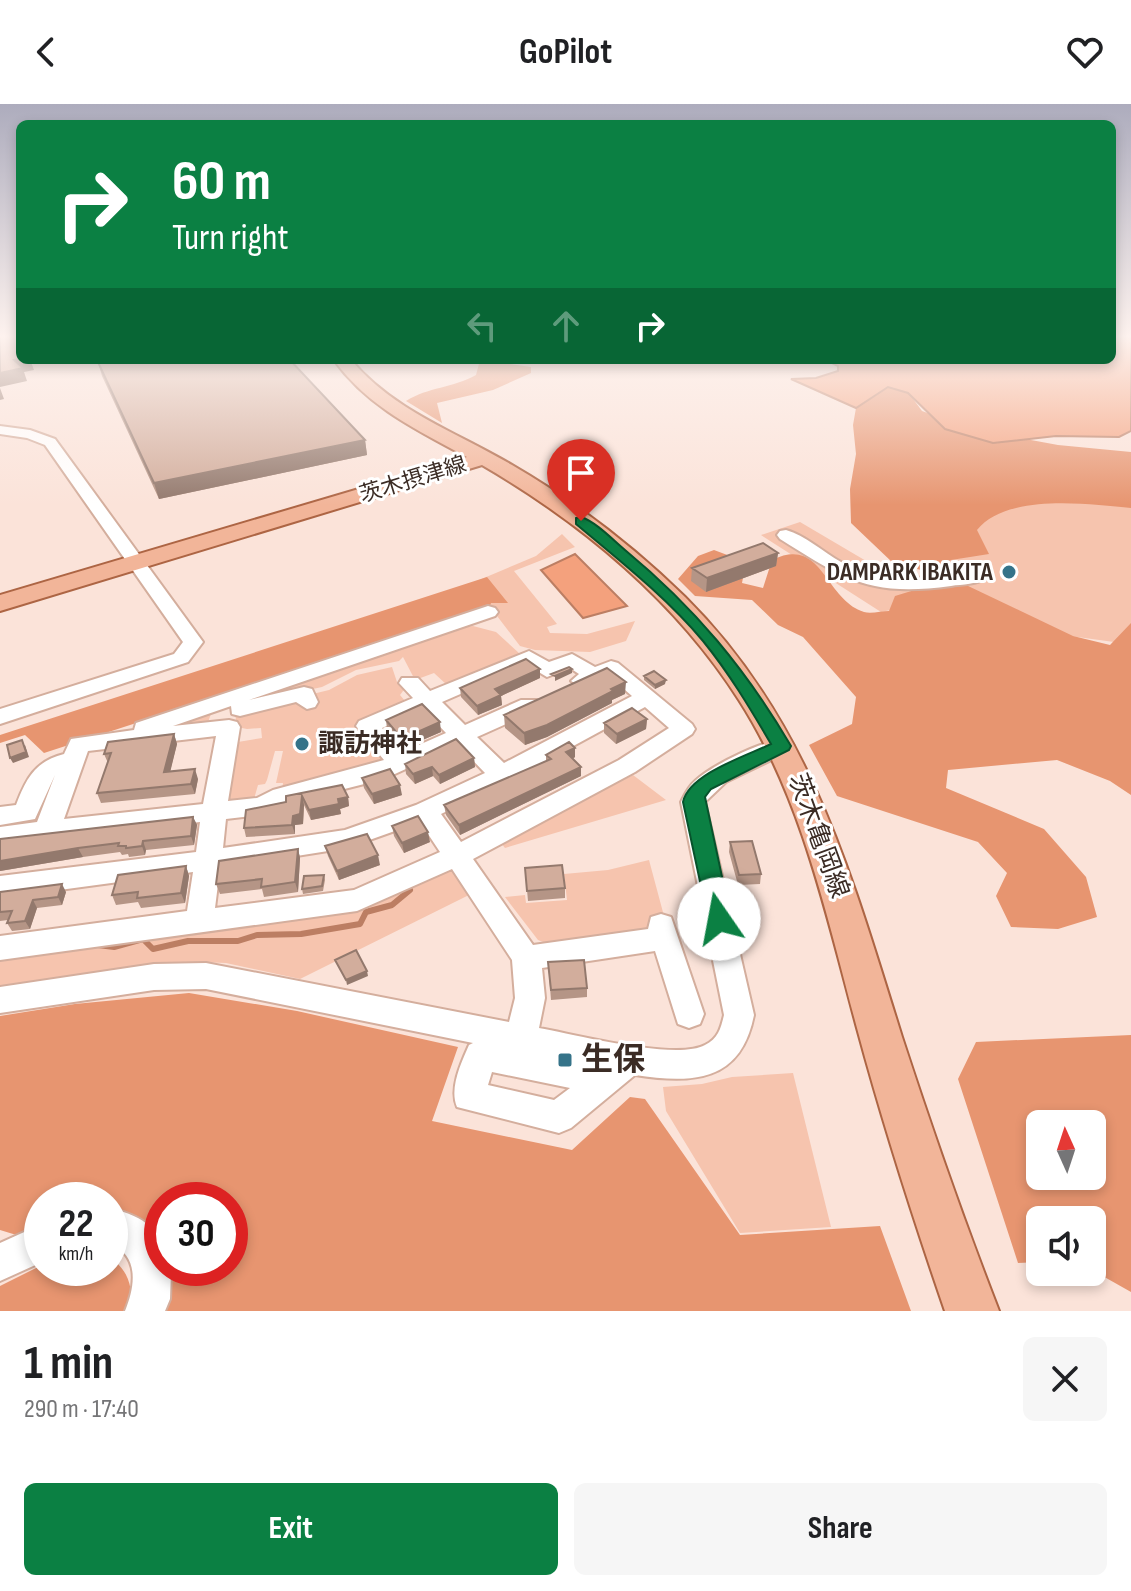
<!DOCTYPE html>
<meta charset="utf-8">
<style>
:root{--surface:#fff;--page:#f6f6f6;--text:#202124;--muted:#757577;--accent:#0b8043}
body{margin:0;font-family:"Sofia Sans Condensed","Noto Sans JP",sans-serif;background:var(--page);color:var(--text);height:100vh;display:flex;flex-direction:column;font-size:30px;white-space:nowrap}
*{box-sizing:border-box;margin:0}
p{font-size:26px;color:var(--muted)}
.icon{flex:none;width:44px;height:44px;fill:none;stroke:currentColor;stroke-width:2;stroke-linecap:round;stroke-linejoin:round}
.map{position:relative;height:1207px;overflow:hidden}
.details{display:flex;flex-direction:column;background:var(--surface);flex:1}
.details>*{flex:none}
.hud{position:absolute;left:16px;top:16px;width:1100px;height:244px;border-radius:12px;box-shadow:0 4px 12px #0003;background:#0b8043;color:#fff;overflow:hidden}
.needle{width:52px;rotate:357deg}
.fabs{position:absolute;left:1026px;top:1006px;display:grid;gap:16px}
.fabs a{display:grid;place-items:center;width:80px;height:80px;border-radius:12px;background:var(--surface);box-shadow:0 4px 12px #0003;font-size:40px}
.speed{position:absolute;left:24px;top:1078px;display:flex;gap:16px;font-size:40px;font-weight:700;text-align:center}
.speed>*{display:grid;place-content:center;width:104px;height:104px;border-radius:50%;background:var(--surface);box-shadow:0 4px 12px #0003;line-height:1}
.speed small{font-size:20px;font-weight:400}
.speed .limit{border:12px solid #d22;background:#fff;color:#111}
.pin{position:absolute;display:grid;place-items:center;width:68px;height:68px;color:#fff;margin:-82px -34px;border-radius:50% 50% 50% 0;rotate:-45deg;box-shadow:0 0 8px #0007}
.pin .icon{rotate:45deg}
.me{position:absolute;width:88px;margin:-44px;rotate:348deg;stroke-linejoin:round;filter:drop-shadow(0 0 6px #0008)}
.turn{display:flex;align-items:center;gap:28px;height:168px;padding:0 24px;font-size:36px}
.turn .icon{width:104px;height:104px;stroke-width:2.5}
.turn b{display:block;font-size:56px;line-height:68px}
.lanes{display:flex;align-items:center;height:76px;padding:0 24px;background:#0003;justify-content:center;gap:40px;direction:ltr}
.lanes .off{opacity:.35}
.round{display:grid;place-items:center;flex:none;width:84px;height:84px;border-radius:12px;background:var(--page)}
.summary{display:flex;align-items:center;justify-content:space-between;height:136px;padding:0 24px}
h1{font-size:48px;font-weight:700;line-height:60px}
.primary-button{display:flex;gap:16px;margin-top:auto;padding:16px 24px}
.primary-button a{flex:1;height:92px;border-radius:12px;background:var(--accent);color:#fff;font-size:32px;font-weight:700;line-height:92px;text-align:center}
.primary-button a+a{background:var(--page);color:var(--text)}
header{display:flex;justify-content:space-between;align-items:center;height:104px;padding:0 24px;background:var(--surface);font-size:36px;font-weight:700}
.map>svg:first-child{display:block}
.green{fill:#f6c4ae}
.forest{fill:#e79570;fill-rule:evenodd}
.water{fill:#f4a17d;stroke:#bc7e63;stroke-width:2}
.lines{fill:none;stroke-linecap:round;stroke-linejoin:round}
.stream{stroke:#bc7e63;stroke-width:6}
.minor-casing{stroke:#d4ae9d;stroke-width:4}
.major-casing{stroke:#ad6544;stroke-width:4}
.minor{fill:#fff;fill-rule:evenodd}
.major{fill:#f2b599;fill-rule:evenodd}
.wall{fill:#b59586}
.shaded-wall{fill:#93796d}
.building{fill:#d2ad9c;stroke:#93796d;stroke-width:2}
.route{fill:#0b8043;stroke:#07532c;stroke-width:2}
.poi-dot{fill:#357389;stroke:#fff;stroke-width:3}
.labels{text-anchor:middle;dominant-baseline:central;stroke-width:6;stroke-linejoin:round;paint-order:stroke}
.far-street-label{font-size:22px;fill:#3b2c25;stroke:#fff}
.poi-label{font-size:26px;font-weight:bold;fill:#3b2c25;stroke:#fff;text-anchor:end}
.street-label{font-size:26px;fill:#3b2c25;stroke:#fff}
.near-poi-label{font-size:32px;font-weight:bold;fill:#3b2c25;stroke:#fff;text-anchor:start}
</style>
<header><svg class="icon" aria-label="back" viewBox="0 0 24 24"><path d="M15 5l-7 7 7 7"/></svg>GoPilot<svg class="icon" aria-label="heart" viewBox="0 0 24 24"><path d="M12 20l-8-8c-3-5 5-10 8-4 3-6 11-1 8 4z"/></svg></header>
<div class="map">
<svg width="1131" height="1207" viewBox="0 0 1131 1207">
<rect width="100%" height="100%" fill="#fbe3d9"/>
<path class="green" d="M1039,394L1131,401V535L1114,538L1070,532L974,489L881,508L761,431L800,418L895,474L943,470L936,455L934,432Z
M562,430L575,443L514,467L557,520L547,523L550,529L587,530L635,517L626,537L590,548L535,546L520,542L472,479L536,452Z
M473,522L496,528L520,550L447,581L434,569L415,576L403,553L399,557L356,566L322,583L212,607L207,621L142,627L457,524Z
M392,563L397,578L406,583L400,591L405,597L358,621L388,660L282,687L283,679H276L283,647H275L267,676L265,680L258,681L254,695L224,698L232,639L262,634L261,624L247,625L237,623L235,609L329,586L357,571Z
M633,671L666,696L505,744L501,739Z
M649,756L664,812L648,828L553,842L538,836L505,793L525,791L526,799L567,796L564,770L608,766Z
M441,764L457,770L471,790L300,875L226,859L200,858L153,861L0,884V853L359,803Z
M793,969L831,1123L740,1129L666,1007L663,983L702,980L732,973Z"/>
<path class="forest" d="M480,256L531,263V269L493,286L437,299L442,319L406,297C428,283 453,284 476,271Z
M888,283L908,288L922,307L972,325L1058,341L1131,348V404C1087,400 1007,389 977,426L989,450L951,456L929,468L893,459L851,419L850,385L856,350L853,321L856,304Z
M714,446L746,458L742,479L763,484L772,456C823,431 824,495 864,508C871,510 882,507 889,507L895,492L931,481H966L1073,532L1110,541L1131,519V691L1110,677L1057,656L948,666L946,684L1044,725L1086,773L1097,813L1058,825L1011,823L996,792L1007,769L978,738L837,692L809,641L852,620L856,593L803,533L778,521L752,496L695,492L678,475L698,452Z
M487,473L508,499H491L489,504L44,649L25,631L0,639V631Z
M189,889L297,907L458,943L432,1017L572,1046L630,993L645,995L740,1131L880,1122L911,1207H156L165,1164H230V1096H162V1150L156,1135L110,1113V1096H42V1126L23,1133L0,1126V912L75,900Z
M1131,931V1188L1092,1166V1116H1040V1158L1018,1159L958,975L976,938ZM1092,1020V1072H1040V1020Z
M110,1153C130,1168 132,1183 132,1207H0V1182L42,1161V1164H110Z"/>
<path class="water" d="M1112,232H1131V327L1119,333L1056,332L993,339L945,325L908,289L888,283L856,304L791,275L816,274L838,267V262L826,256H1112Z
M575,450L627,502L583,514L541,466Z"/>
<g class="lines">
<path class="stream" d="M98,841L114,843L143,835L153,845L188,837H238L257,831L301,830L360,820L366,808L392,801L410,786"/>
<defs>
<path id="minor" d="M0,322L30,326L55,335L203,538L188,558L0,620V605L174,550L183,538L45,341L27,334L0,330Z
M786,426C805,431 823,448 841,458C885,482 929,474 977,468L986,473C978,481 962,480 951,482C871,493 845,476 780,435L777,431L780,427Z
M488,502L495,504L498,508L495,512L249,596L304,583L312,585L318,598L315,603L307,605L296,598L240,612L232,610L231,602L173,622L229,616L237,618L240,623L228,697L257,694L273,686L384,656L356,622L359,617L413,594L399,579L402,574H418L430,587L529,547L549,558L572,550L595,563L611,557L618,559L692,620L695,625L692,630L635,668L473,755L533,841L648,825L651,813L661,810L671,813L704,910L700,920L689,924L678,920L655,847L542,864L545,894L539,924C574,930 676,957 705,941C718,935 721,924 724,911L681,698C685,690 688,683 695,677C711,662 770,631 790,637L794,642L790,647L726,678L705,698L754,911C741,978 693,980 635,971L571,1024L559,1029L457,1003C449,985 461,959 469,941L473,939L206,885L154,886L0,909V883L154,860L206,859L509,918L515,894L512,856L452,765L357,807L0,856V832L187,807L193,768L0,794V772L196,748L200,718L0,741V723L37,718L55,671L35,715L0,721V703L16,701C26,675 35,657 64,650L71,635L134,626L136,619ZM527,561L547,573L570,564L579,570L571,577L582,583L609,572L632,592L504,659L477,633L537,606L540,601L537,596H521L465,621L442,598ZM645,603L669,624L619,656L461,738L441,710L509,677ZM424,606L446,629L403,648L382,624ZM216,632L203,700L64,715L88,647ZM458,641L485,669L416,701L345,726L223,744L226,715L261,711L289,699L384,675ZM420,718L440,748L354,786L215,804L220,764L347,744ZM492,968L570,984L554,996L488,981Z
M110,1104C147,1114 162,1124 162,1164H170L171,1168L170,1195L165,1207H125C135,1183 140,1151 110,1140Z
M42,1120V1158L0,1177V1139Z"/>
<path id="major" d="M334,256H351C394,307 456,328 512,361C574,397 634,443 685,493C810,617 851,770 902,933C932,1025 964,1117 999,1207H945C913,1114 883,1020 857,924C827,813 802,694 739,596C677,498 582,419 482,361L0,507V491L467,353C417,326 368,303 334,256Z"/>
</defs>
<use href="#minor" class="minor-casing"/>
<use href="#major" class="major-casing"/>
<use href="#minor" class="minor"/>
<use href="#major" class="major"/>
</g>
<path class="wall" d="M98,258L365,336L367,351L159,395L102,272Z
M778,449L776,462L706,488L691,477L692,464Z
M644,572L665,580L655,585L644,576Z
M540,574L501,592L502,601L478,611L461,593L460,584Z
M625,590L612,596V599L547,633L525,641L505,624L504,611Z
M647,615L646,625L616,640L604,629V619Z
M386,616L441,628L404,644L387,625Z
M174,630L177,640L170,667L198,675L195,690L101,699L97,689L108,659L104,650Z
M546,651L575,653L573,655L581,672L460,731L446,711L444,701L546,657Z
M474,654L475,663L440,680L433,672L415,680L406,670L405,660Z
M362,674L402,691L374,700L364,684Z
M286,692L348,693L349,702L340,705L341,710L311,716L304,701L303,720L295,721V730L246,733L244,724L286,698Z
M193,713L197,721L194,741L146,746L145,751L129,753L128,750L122,751L120,748L83,753L0,767V735Z
M392,722L430,738L404,749L394,732Z
M730,738L761,770L760,780L738,781L729,748Z
M325,742L380,761L339,776L328,752Z
M298,745L300,754L298,788L264,793L262,785L220,790L216,780Z
M186,762L189,772L185,799L141,804L138,798L116,801L112,791Z
M525,764L565,784V794L528,797Z
M324,771L325,776L323,787L303,790L302,785Z
M0,788H66L62,801L37,804L30,825L12,827L7,819L8,816L0,817Z
M548,858L587,884V893L551,896Z"/>
<path class="shaded-wall" d="M20,255L42,256L31,258L34,266L24,268L27,277L0,283V269L14,256Z
M0,284L4,295L0,296Z
M365,336L367,351L159,395L154,379Z
M778,449L776,462L706,488L707,474Z
M540,565V574L501,592L502,601L478,611L477,602L495,585Z
M572,565V569L555,577V572Z
M666,576L665,580L655,585V581Z
M626,578L625,590L612,596V599L547,633L525,641L524,629Z
M647,615L646,625L616,640L617,630Z
M440,618L441,628L404,644L402,635Z
M174,630L177,640L168,677L164,668Z
M25,641L29,653L13,659L10,654Z
M575,644V653L566,658V648Z
M474,654L475,663L440,680L439,671Z
M432,663L433,672L415,680L413,670Z
M581,663V672L460,731L459,721Z
M195,665L198,675L195,690L191,680Z
M400,681L402,691L374,700L372,690Z
M302,692L304,701L303,720L295,721V730L292,721L293,712Z
M348,693L349,702L340,705L338,695Z
M339,700L341,710L311,716L309,706Z
M193,713L197,721L194,741L191,732Z
M428,728L430,738L404,749L402,739Z
M143,737L146,746L145,751L142,742Z
M78,744L83,753L0,767V757Z
M298,745L300,754L298,788L295,778Z
M378,751L380,761L339,776L337,767Z
M186,762L189,772L185,799L181,789Z
M62,780L66,788L62,801L58,793Z
M33,796L37,804L30,825L25,817Z
M367,867L368,872L347,881L346,876Z"/>
<path class="building" d="M0,232H20V255L14,256L23,264L0,269Z
M114,256H290L365,336L154,379L98,258Z
M763,439L778,449L707,474L692,464Z
M526,555L540,565L495,585L501,591L477,602L460,584Z
M569,563L572,565L555,572L551,570Z
M607,564L626,578L611,585L613,587L547,621L524,629L504,611Z
M654,567L666,576L655,581L644,572Z
M422,600L440,618L402,635L386,616Z
M632,604L647,615L617,630L604,619Z
M174,630L164,668L195,665L191,680L97,689L111,649L104,650L108,638Z
M456,635L474,654L439,671L432,663L413,670L405,660Z
M22,636L26,648L10,654L7,641Z
M569,638L575,644L566,648L581,663L459,721L444,701L551,655L546,651Z
M390,665L400,681L372,690L362,674Z
M342,681L348,693L338,695L339,700L309,706L302,692L300,710L293,712L292,721L244,724L246,706L286,698V692Z
M418,712L428,728L402,739L392,722Z
M193,713L191,732L143,737L142,742L126,744V742H118L119,739L78,744L0,757V735Z
M367,730L378,751L337,767L325,742Z
M752,737L761,770L739,771L730,738Z
M298,745L295,778L261,783L262,775L216,780L219,757Z
M562,761L565,784L527,787L525,764Z
M186,762L181,789L137,794L138,788L112,791L118,771Z
M324,771L322,782L302,785L304,772Z
M62,780L58,793L33,796L25,817L7,819L12,807L0,808V788Z
M356,846L367,867L346,876L335,856Z
M584,856L587,884L551,886L548,858Z"/>
<linearGradient id="sky" x2="0" y2="1"><stop stop-color="#adacbd"/><stop offset="0.58" stop-color="#fdf2ee"/><stop offset="1" stop-color="#fdf2ee" stop-opacity="0"/></linearGradient>
<rect width="1131" height="401" fill="url(#sky)"/>
<path class="route" d="M581,413C596,418 612,435 625,446C695,504 745,564 791,642L789,646L711,685L705,693L731,815L728,822L719,824L711,822L708,815L683,698C689,670 746,652 771,640C750,604 729,569 703,537C666,493 620,457 576,420V414Z"/>
<g class="poi-dot">
<circle cx="1009" cy="468" r="8"/>
<circle cx="302" cy="640" r="8"/>
<rect x="557" y="948" width="16" height="16" rx="4"/>
</g>
<g class="labels">
<g class="far-street-label">
<text transform="translate(413 376) rotate(-17)">茨木摂津線</text>
</g>
<g class="poi-label">
<text x="993" y="468">DAMPARK IBAKITA</text>
<text x="318" y="640" text-anchor="start">諏訪神社</text>
</g>
<g class="street-label">
<text transform="translate(818 732) rotate(70)">茨木亀岡線</text>
</g>
<g class="near-poi-label">
<text x="581" y="956">生保</text>
</g>
</g>
</svg>
<div class="fabs">
<a><svg class="needle" viewBox="-14 -14 28 28"><path d="M0-13l5 13h-10z" fill="#e53935"/><path d="M0 13l5-13h-10z" fill="#757577"/></svg></a>
<a><svg class="icon" aria-label="sound" viewBox="0 0 24 24"><path d="M4 9h4l5-4v14l-5-4H4zM17 9q2 3 0 6"/></svg></a>
</div>
<div class="speed"><div>22<small>km/h</small></div><div class="limit">30</div></div>
<div class="pin" style="left:581px;top:417px;background:#d93025"><svg class="icon" aria-label="arrive" viewBox="0 0 24 24"><path d="M6 21V4h12l-3 4 3 4H6"/></svg></div>
<svg class="me" style="left:719px;top:815px" viewBox="-20 -20 40 40"><circle r="19" fill="#fff"/><path d="M0-13L10 11 0 6-10 11z" fill="#0b8043"/></svg>
<div class="hud">
<div class="turn"><svg class="icon" aria-label="right" viewBox="0 0 24 24"><path d="M7 20v-9h11M14 6l5 5-5 5"/></svg><div><b>60 m</b>Turn right</div></div>
<div class="lanes"><svg class="icon off" aria-label="left" viewBox="0 0 24 24"><path d="M17 20v-9H6M10 6l-5 5 5 5"/></svg><svg class="icon off" aria-label="ahead" viewBox="0 0 24 24"><path d="M12 20V5M6 11l6-6 6 6"/></svg><svg class="icon" aria-label="right" viewBox="0 0 24 24"><path d="M7 20v-9h11M14 6l5 5-5 5"/></svg></div>
</div>
</div>
<section class="details">
<div class="summary"><div><h1>1 min</h1><p>290 m · 17:40</p></div><a class="round"><svg class="icon" aria-label="close" viewBox="0 0 24 24"><path d="M6 6l12 12M18 6L6 18"/></svg></a></div>
<div class="primary-button"><a>Exit</a><a>Share</a></div>
</section>
